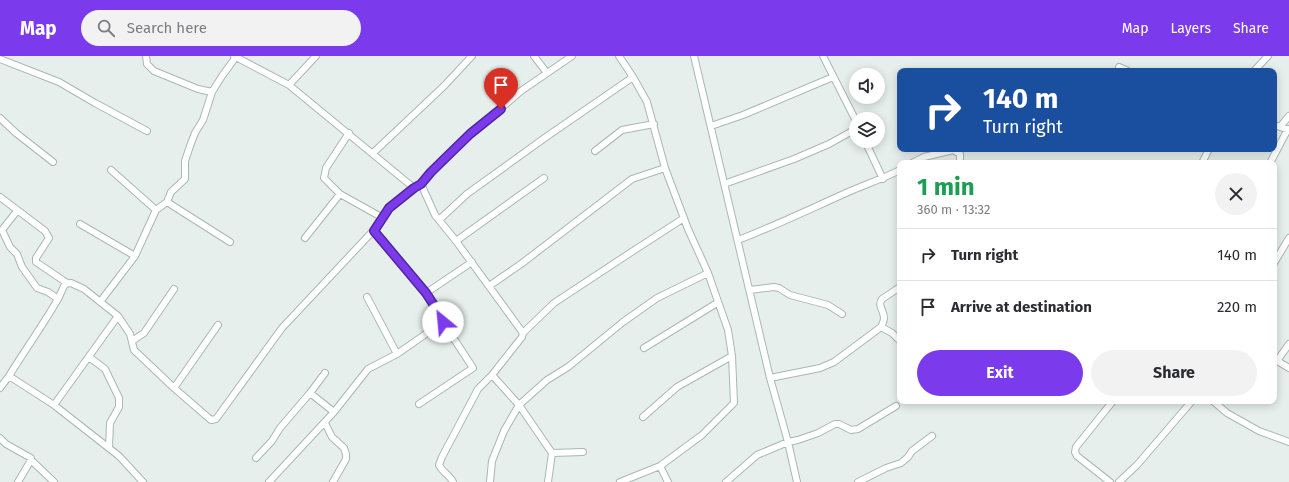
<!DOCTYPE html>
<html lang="en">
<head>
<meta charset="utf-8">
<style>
	:root { --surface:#fff; --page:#f2f2f3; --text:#2b2b33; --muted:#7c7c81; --line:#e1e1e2; --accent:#7c3aed }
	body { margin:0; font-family:"Fira Sans",sans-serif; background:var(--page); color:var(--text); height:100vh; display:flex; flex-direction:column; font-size:15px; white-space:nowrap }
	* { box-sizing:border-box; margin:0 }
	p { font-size:13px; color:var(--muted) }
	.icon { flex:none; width:22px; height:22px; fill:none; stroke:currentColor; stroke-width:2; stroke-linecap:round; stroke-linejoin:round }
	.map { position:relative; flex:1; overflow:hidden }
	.drawer { position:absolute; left:897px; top:104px; width:380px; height:244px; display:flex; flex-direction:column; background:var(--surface); border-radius:8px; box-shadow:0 2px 10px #0003 }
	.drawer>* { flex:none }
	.top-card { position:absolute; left:897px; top:12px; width:380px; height:84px; border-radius:8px; box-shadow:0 2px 10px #0003; background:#1a4fa0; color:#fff; overflow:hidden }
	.buttons { position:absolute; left:849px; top:12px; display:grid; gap:8px }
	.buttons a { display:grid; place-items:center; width:36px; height:36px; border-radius:50%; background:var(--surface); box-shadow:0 2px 10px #0003; font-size:20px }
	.pin { position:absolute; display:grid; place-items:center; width:34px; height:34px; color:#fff; margin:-41px -17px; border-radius:50% 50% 50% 0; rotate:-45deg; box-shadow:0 0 4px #0007 }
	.pin .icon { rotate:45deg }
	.me { position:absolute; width:44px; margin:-22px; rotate:332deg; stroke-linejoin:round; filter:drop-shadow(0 0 3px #0008) }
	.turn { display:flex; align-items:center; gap:14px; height:84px; padding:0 20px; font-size:18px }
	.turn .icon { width:52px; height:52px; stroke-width:2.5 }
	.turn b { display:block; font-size:28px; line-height:34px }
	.round { display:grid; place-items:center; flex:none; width:42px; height:42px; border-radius:21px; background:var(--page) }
	.overview { display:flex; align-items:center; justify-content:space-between; height:68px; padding:0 20px }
	h1 { font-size:24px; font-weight:700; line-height:30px; color:#1e9e55 }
	.primary-button { display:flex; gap:8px; margin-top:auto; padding:8px 20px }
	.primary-button a { flex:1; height:46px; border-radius:24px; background:var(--accent); color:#fff; font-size:16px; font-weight:700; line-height:46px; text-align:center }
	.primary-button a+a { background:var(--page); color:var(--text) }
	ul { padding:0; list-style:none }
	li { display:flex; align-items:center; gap:12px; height:52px; padding:0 20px; border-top:1px solid var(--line) }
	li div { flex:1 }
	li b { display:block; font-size:15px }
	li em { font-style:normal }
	header { display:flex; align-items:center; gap:24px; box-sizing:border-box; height:56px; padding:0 20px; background:var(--accent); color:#fff }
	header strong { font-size:19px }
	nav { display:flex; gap:22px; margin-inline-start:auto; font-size:14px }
	.search { width:280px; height:36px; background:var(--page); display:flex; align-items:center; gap:10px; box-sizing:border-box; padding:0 14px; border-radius:22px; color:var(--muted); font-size:15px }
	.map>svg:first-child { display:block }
</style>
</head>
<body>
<header>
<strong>Map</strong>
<div class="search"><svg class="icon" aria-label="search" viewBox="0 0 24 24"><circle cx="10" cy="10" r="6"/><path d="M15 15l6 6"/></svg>Search here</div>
<nav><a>Map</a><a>Layers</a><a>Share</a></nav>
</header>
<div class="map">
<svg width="1289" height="426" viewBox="0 0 1289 426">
	<rect width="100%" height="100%" fill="#e6efeb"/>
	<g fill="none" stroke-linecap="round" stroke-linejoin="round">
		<defs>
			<path id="minor" d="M 146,0 L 147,8 L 154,15 L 198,33 L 212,36
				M 234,0 L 289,29 L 414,132
				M 534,0 L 547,17
				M 619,0 L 633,21 L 647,46 L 665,112 L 688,173 L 708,217 L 728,274 L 732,300 L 734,347 L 702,379 L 660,410 L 620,426
				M 694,0 L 770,322 L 788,386 L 797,426
				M 823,0 L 856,65
				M 0,3 L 59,26 L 95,47 L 147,75
				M 1119,11 L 1128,15
				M 1254,15 L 1268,0
				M 289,29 L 316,0
				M 0,62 L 16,77 L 53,106
				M 1274,69 L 1289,74
				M 711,70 L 743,59 L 833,21
				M 1280,71 L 1289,60
				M 349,77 L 326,112 L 324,122 L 340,138 L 383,162
				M 865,85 L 883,123
				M 595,95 L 622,74 L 654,68
				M 373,97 L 444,30 L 472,0
				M 912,107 L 924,101 L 953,94 L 960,98 L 960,107
				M 1202,107 L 1209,93
				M 1270,107 L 1288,73
				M 111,114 L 156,154
				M 421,128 L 435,159 L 456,185 L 523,277
				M 724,128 L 794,103 L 829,88 L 856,73
				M 0,141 L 45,175 L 49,182 L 36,202 L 36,206 L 67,227
				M 167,146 L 230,186
				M 17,155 L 2,174 L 10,191 L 17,198 L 22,211 L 37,232 L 48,236 L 58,243 L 65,228 L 71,227 L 84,233 L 118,260 L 130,278 L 134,294 L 174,332 L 211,364 L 216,363 L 282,272 L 373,175 L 389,152 L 414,132 L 421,128 L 431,116 L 470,79 L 521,35 L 572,0
				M 439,164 L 467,138 L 546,81 L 633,21
				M 80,168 L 135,200
				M 305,182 L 340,138
				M 738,184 C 775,170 810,153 846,137 C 864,129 882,123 900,114
				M 456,185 L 544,122
				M 1274,207 L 1289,182
				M 489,230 L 521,208 L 632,123 L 665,112
				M 750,234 L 774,231 L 779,232 L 790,239 L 828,249 L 842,258
				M 426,237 L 472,206
				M 367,241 L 397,298
				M 100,246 L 135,200 L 156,154 L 167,146 L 171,136 L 185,123 L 185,105 L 190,90 L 195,77 L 203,64 L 212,36 L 222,20 L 236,1
				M 118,260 L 54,349 L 119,400 L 143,426
				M 881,271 C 882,269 884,265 884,262 C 884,254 877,250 882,243 L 900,231
				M 132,285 L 144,277 L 174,233
				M 644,292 L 717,247
				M 89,301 L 105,313 L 119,342 L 119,351 L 110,367 L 109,392
				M 1274,303 L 1289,312
				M 1277,305 L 1289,288
				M 492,319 L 519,349 L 552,397 L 548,426
				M 9,320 C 25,294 43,269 58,243
				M 770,322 L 820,312 L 834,306 L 881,271 L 892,277 L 900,285
				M 0,332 L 9,320 L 54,349
				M 174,332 L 218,269
				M 310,337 L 325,317
				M 1213,345 L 1227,357 L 1259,375 L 1289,386
				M 419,348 L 473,312 L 443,266
				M 643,361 L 677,331 L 732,300
				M 325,367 L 332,381 L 344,392 L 346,398 L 346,403 L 333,426
				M 0,382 L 6,388 L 31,402 L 31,404 L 18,426
				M 552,397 L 583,396
				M 256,402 L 272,385 L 280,372 L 310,337 L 334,356
				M 31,404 L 54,426
				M 660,410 L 668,426
				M 269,426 L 334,356 L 368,313 L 397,298 L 443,266 L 443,263 L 426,237 L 373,175
				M 453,426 C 450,419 442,416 439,409 L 442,401 L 478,333 L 492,319 L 522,281 L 523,277 L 554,247 L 633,195 L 684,162
				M 490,426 L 492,405 L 504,375 L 519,349 L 547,324 L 568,311 L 623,266 L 657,242 L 708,217
				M 726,426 L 757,399 L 788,386 L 798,384 L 818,377 L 835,368 L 839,368 L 851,374 L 858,373 L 896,350
				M 858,426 L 886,412 L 901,407 L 908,401 L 912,395 L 932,380
				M 1110,426 L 1077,400 L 1075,396 L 1076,391 L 1113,345
				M 1119,426 L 1137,409 L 1192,345"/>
		</defs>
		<use href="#minor" stroke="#a8b8b2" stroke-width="8"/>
		<use href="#minor" stroke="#fff" stroke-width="6"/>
	</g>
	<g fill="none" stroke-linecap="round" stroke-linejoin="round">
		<defs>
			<path id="route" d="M 443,266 L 443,263 L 426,237 L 374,175 L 389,152 L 414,132 L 421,128 L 431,116 L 470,78 L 501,53"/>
		</defs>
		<use href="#route" stroke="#51269a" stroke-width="10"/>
		<use href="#route" stroke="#7c3aed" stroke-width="7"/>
	</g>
</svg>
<div class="buttons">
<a><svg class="icon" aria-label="sound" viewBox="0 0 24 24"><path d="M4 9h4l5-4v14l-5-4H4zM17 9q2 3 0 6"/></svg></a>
<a><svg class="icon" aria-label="layers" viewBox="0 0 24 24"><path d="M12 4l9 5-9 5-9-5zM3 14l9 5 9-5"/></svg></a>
</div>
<div class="pin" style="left:501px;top:53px;background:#d93025"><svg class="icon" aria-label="arrive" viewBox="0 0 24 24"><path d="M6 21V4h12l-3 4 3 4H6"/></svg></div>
<svg class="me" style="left:443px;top:266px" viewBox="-20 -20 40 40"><circle r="19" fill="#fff"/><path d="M0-13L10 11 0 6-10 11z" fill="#7c3aed"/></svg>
<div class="top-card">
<div class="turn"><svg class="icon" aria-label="right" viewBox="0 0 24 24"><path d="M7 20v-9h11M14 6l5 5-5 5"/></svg><div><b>140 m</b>Turn right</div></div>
</div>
<section class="drawer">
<div class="overview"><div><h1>1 min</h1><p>360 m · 13:32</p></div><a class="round"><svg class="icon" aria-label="close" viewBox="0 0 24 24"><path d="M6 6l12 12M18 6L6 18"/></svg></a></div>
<ul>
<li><svg class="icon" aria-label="right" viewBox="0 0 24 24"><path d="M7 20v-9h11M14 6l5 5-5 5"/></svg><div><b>Turn right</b></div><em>140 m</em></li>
<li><svg class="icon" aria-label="arrive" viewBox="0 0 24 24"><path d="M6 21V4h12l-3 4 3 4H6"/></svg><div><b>Arrive at destination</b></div><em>220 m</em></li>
</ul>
<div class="primary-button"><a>Exit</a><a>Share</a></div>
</section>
</div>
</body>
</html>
